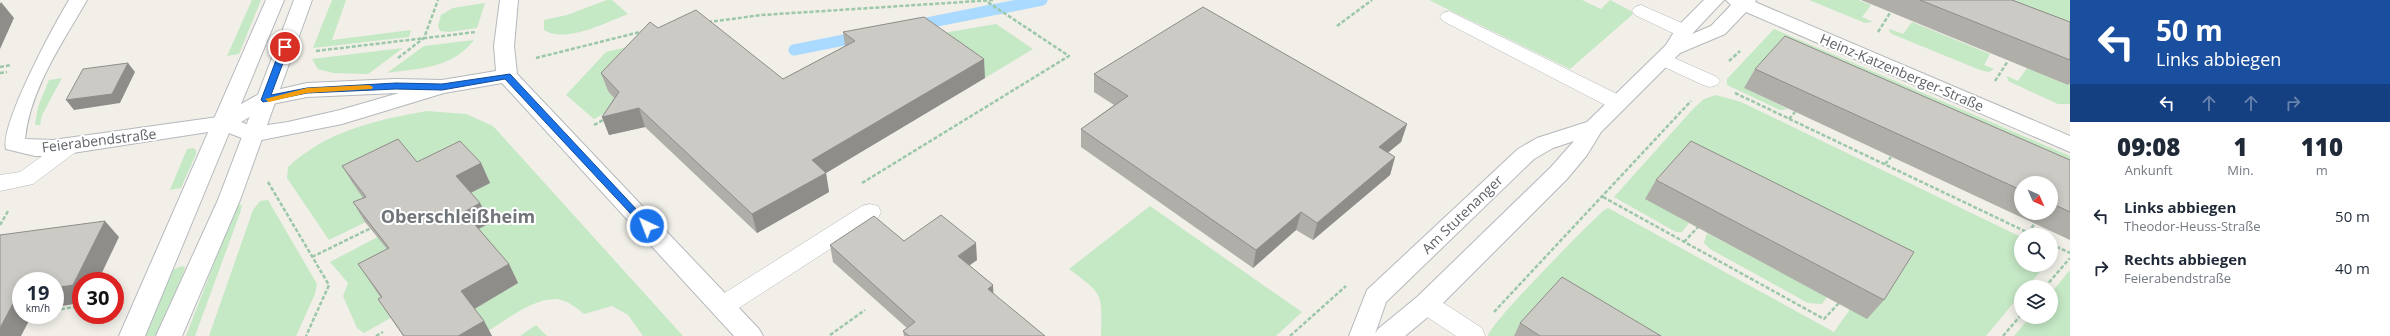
<!DOCTYPE html>
<html lang="de">
<head>
<meta charset="utf-8">
<style>
	:root { --surface:#fff; --page:#f2f2f3; --text:#1f2937; --muted:#747a83 }
	body { margin:0; font-family:"Open Sans",sans-serif; background:var(--page); color:var(--text); height:100vh; display:flex; flex-direction:column; font-size:15px; white-space:nowrap }
	* { box-sizing:border-box; margin:0 }
	p { font-size:13px; color:var(--muted) }
	.icon { flex:none; width:22px; height:22px; fill:none; stroke:currentColor; stroke-width:2; stroke-linecap:round; stroke-linejoin:round }
	.map { position:relative; flex:1; overflow:hidden }
	.drawer { display:flex; flex-direction:column; background:var(--surface); width:320px }
	.drawer>* { flex:none }
	.hud { background:#1a4fa0; color:#fff; overflow:hidden }
	.needle { width:26px; rotate:135deg }
	.fabs { position:absolute; left:2014px; top:176px; display:grid; gap:8px }
	.fabs a { display:grid; place-items:center; width:44px; height:44px; border-radius:50%; background:var(--surface); box-shadow:0 2px 10px #0003; font-size:20px }
	.speed { position:absolute; left:12px; top:272px; display:flex; gap:8px; font-size:20px; font-weight:700; text-align:center }
	.speed>* { display:grid; place-content:center; width:52px; height:52px; border-radius:50%; background:var(--surface); box-shadow:0 2px 10px #0003; line-height:1 }
	.speed small { font-size:10px; font-weight:400 }
	.speed .limit { border:6px solid #d22; background:#fff; color:#111 }
	.pin { position:absolute; display:grid; place-items:center; width:34px; height:34px; color:#fff; margin:-17px; border:2px solid #fff; border-radius:50%; box-shadow:0 1px 4px #0007 }
	.me { position:absolute; width:44px; margin:-22px; rotate:317deg; stroke-linejoin:round; filter:drop-shadow(0 0 3px #0008) }
	.turn { display:flex; align-items:center; gap:14px; height:84px; padding:0 20px; font-size:18px }
	.turn .icon { width:52px; height:52px; stroke-width:2.5 }
	.turn b { display:block; font-size:28px; line-height:34px }
	.lanes { display:flex; align-items:center; height:38px; padding:0 20px; background:#0003; justify-content:center; gap:20px; direction:ltr }
	.lanes .off { opacity:.35 }
	.eta { display:flex; justify-content:space-evenly; align-items:center; height:68px; text-align:center }
	.eta b { font-size:24px; font-weight:800; line-height:28px }
	ul { padding:0; list-style:none }
	li { display:flex; align-items:center; gap:12px; height:52px; padding:0 20px }
	li div { flex:1 }
	li b { display:block; font-size:15px }
	li em { font-style:normal }
	main { display:flex; flex:1; min-height:0 }
	.map>svg:first-child { display:block }
</style>
</head>
<body>
<main>
<div class="map">
<svg width="2070" height="336" viewBox="0 0 2070 336">
	<rect width="100%" height="100%" fill="#f1efe8"/>
	<path fill="#c5e8c5" d="M 252,0 L 261,0 L 239,54 L 227,56 Z
		M 332,0 L 346,0 L 332,40 L 411,30 L 409,37 L 313,48 Z
		M 607,0 L 612,0 L 628,14 C 607,22 565,44 544,30 L 544,20 L 567,15 Z
		M 1429,0 L 1582,0 L 1601,9 L 1610,0 L 1633,12 L 1632,15 L 1570,69 Z
		M 1809,0 L 1858,0 L 1871,5 L 1862,17 L 1873,22 L 1865,23 Z
		M 1949,0 L 2070,0 L 2070,47 Z
		M 485,3 L 477,28 L 449,32 L 440,31 L 438,26 L 441,15 L 453,8 Z
		M 1912,22 L 1990,54 L 1984,65 L 1994,69 L 1989,72 L 1980,70 L 1892,34 L 1889,31 L 1890,29 L 1903,34 Z
		M 996,24 L 1033,49 L 985,78 L 926,36 Z
		M 1774,29 L 2070,156 L 2070,187 L 1744,88 L 1788,109 L 1780,110 L 1727,85 L 1727,79 Z
		M 474,40 C 451,69 421,68 387,73 L 424,46 Z
		M 656,40 L 608,91 L 620,105 L 594,119 L 566,95 L 606,52 Z
		M 403,48 L 368,74 L 333,73 L 318,69 L 312,59 Z
		M 2027,68 L 2068,85 L 2070,82 L 2070,104 L 2058,104 L 2008,81 L 2007,76 L 2018,81 Z
		M 62,78 L 42,115 L 40,125 L 35,125 L 38,107 L 49,80 Z
		M 1716,95 L 1741,102 L 2021,237 L 2021,265 L 2046,265 L 2027,287 L 2021,287 L 2021,294 L 1986,336 L 1488,336 C 1491,322 1585,228 1603,211 L 1608,208 L 1834,332 L 1850,309 L 1689,223 L 1682,232 L 1676,232 L 1614,197 L 1693,109 L 1704,99 Z
		M 427,111 L 466,114 L 493,126 L 683,336 L 643,336 L 628,315 L 612,306 L 584,314 C 577,308 567,300 557,299 C 533,298 508,319 488,331 L 354,185 L 378,216 L 329,240 L 287,178 L 288,167 C 327,131 375,120 427,111 Z
		M 193,148 L 196,150 L 196,154 L 181,188 L 170,190 L 187,149 Z
		M 268,200 L 317,284 L 315,294 L 296,336 L 209,336 L 253,210 L 260,201 Z
		M 237,204 L 242,205 L 240,213 L 195,336 L 186,336 Z
		M 1150,206 L 1289,303 L 1302,312 L 1276,336 L 1101,336 C 1102,293 1104,295 1069,269 Z
		M 391,230 L 394,316 L 364,333 L 357,328 L 343,296 L 348,283 L 330,262 Z
		M 1707,233 L 1827,297 L 1822,304 L 1808,303 L 1710,249 L 1704,243 Z
		M 182,266 L 185,267 L 184,271 L 160,332 L 157,336 L 143,336 L 172,270 Z
		M 2070,270 L 2070,336 L 2014,336 L 2030,317 L 2051,317 L 2051,293 Z
		M 536,325 L 547,336 L 520,336 Z"/>
	<g fill="none" stroke-linecap="round" stroke-linejoin="round">
		<path stroke="#aadaff" stroke-width="11" d="M 998,9 L 1042,0
			M 917,25 L 997,9
			M 794,50 L 859,37"/>
		<defs>
			<path id="service" d="M 1641,5 L 1691,27 L 1693,31 L 1691,35 L 1684,37 L 1677,35 L 1635,15 L 1632,11 L 1635,7 Z
				M 1449,11 L 1625,98 L 1628,103 L 1625,108 L 1618,110 L 1611,108 L 1443,21 L 1440,17 L 1443,13 Z
				M 1663,53 L 1717,77 L 1720,81 L 1717,85 L 1710,87 L 1703,85 L 1656,63 L 1654,59 L 1656,55 Z
				M 70,139 L 77,141 L 80,146 L 77,151 L 33,184 L 0,191 L 0,175 L 20,172 L 63,141 Z
				M 870,204 L 878,206 L 881,212 L 878,218 L 731,313 L 723,315 L 715,313 L 711,306 L 715,299 L 862,206 Z
				M 1426,295 L 1434,297 L 1482,328 L 1485,336 L 1456,336 L 1418,311 L 1414,304 L 1418,297 Z"/>
			<path id="minor" d="M 69,0 L 87,0 C 63,42 30,89 25,139 L 53,140 L 218,117 L 259,94 L 307,83 L 396,79 L 442,80 L 496,71 L 494,46 L 500,0 L 518,0 L 514,46 L 517,74 L 759,329 L 763,336 L 734,336 L 502,83 L 444,93 L 342,124 L 252,142 L 221,130 L 53,156 L 35,156 L 6,149 C 0,124 54,25 69,0 ZM 396,93 L 399,93 L 340,110 L 288,122 L 254,127 L 241,122 L 272,104 L 307,97 Z
				M 1704,0 L 1724,0 L 1692,34 L 1711,26 L 1731,5 L 1726,0 L 1756,0 L 1755,2 L 2070,136 L 2070,152 L 1746,12 L 1725,34 L 1680,53 L 1601,132 L 1587,155 L 1567,179 L 1435,311 L 1405,336 L 1349,336 L 1367,290 L 1518,149 L 1537,138 L 1587,122 L 1666,45 L 1677,27 ZM 1574,141 L 1551,167 L 1417,297 L 1378,329 L 1375,334 L 1386,302 L 1534,159 L 1553,148 Z"/>
			<path id="secondary" d="M 266,0 L 284,0 L 145,336 L 119,336 Z
				M 294,0 L 312,0 L 240,200 L 182,336 L 156,336 L 218,200 Z"/>
		</defs>
		<use href="#service" stroke="#b5b8bc" stroke-width="1"/>
		<use href="#minor" stroke="#b5b8bc" stroke-width="2"/>
		<use href="#secondary" stroke="#b6babf" stroke-width="2"/>
		<path stroke="#9cc7a9" stroke-width="2.5" stroke-dasharray="4 2" stroke-linecap="butt" d="M 708,22 L 762,15 L 994,0
			M 1337,26 L 1372,0
			M 1878,32 L 1890,13
			M 316,51 L 476,32
			M 398,58 L 424,38 L 438,0
			M 536,58 L 644,31
			M 1729,61 L 1740,51
			M 0,67 L 11,65
			M 0,73 L 7,72
			M 1995,81 L 2008,61
			M 1735,93 L 2033,235
			M 1789,119 L 1795,112
			M 594,125 L 605,119
			M 1885,164 L 1891,157
			M 268,182 L 329,285 L 306,336
			M 862,183 L 1069,56 L 986,1
			M 1603,197 L 1824,319 L 1839,303
			M 0,225 L 8,211
			M 2028,233 L 2035,223
			M 1684,242 L 1698,227
			M 2051,244 L 2070,253
			M 312,257 L 371,228
			M 2045,287 L 2070,258
			M 55,310 L 81,306
			M 1494,312 L 1691,101
			M 830,335 L 865,310
			M 376,336 L 383,332
			M 1290,336 L 1346,286
			M 2003,336 L 2021,315"/>
		<use href="#service" fill="#fff" fill-rule="evenodd"/>
		<use href="#minor" fill="#fff" fill-rule="evenodd"/>
		<use href="#secondary" fill="#fff" fill-rule="evenodd"/>
	</g>
	<path fill="#afaea9" fill-rule="evenodd" d="M 1861,0 L 2012,0 L 2070,22 L 2070,83 L 2068,85 Z
		M 658,28 L 783,79 L 845,46 L 843,32 L 985,78 L 826,173 L 829,192 L 757,233 L 645,127 L 609,135 L 602,117 L 614,98 L 608,91 L 601,73 Z
		M 1755,69 L 2070,160 L 2070,240 L 1744,88 ZM 2021,183 L 2051,183 L 2051,213 L 2021,213 Z
		M 1094,74 L 1407,124 L 1401,142 L 1388,152 L 1395,157 L 1390,175 L 1313,240 L 1296,230 L 1253,268 L 1081,147 L 1081,129 L 1114,105 L 1094,92 Z
		M 417,162 L 481,163 L 490,183 L 471,193 L 480,203 L 490,223 L 479,229 L 509,264 L 518,283 L 475,309 L 484,321 L 492,336 L 403,336 L 378,299 L 381,298 L 358,264 L 387,249 L 365,222 L 353,202 L 363,198 L 354,185 L 342,166 Z
		M 1656,180 L 1884,300 L 1867,319 L 1645,199 Z
		M 830,245 L 977,260 L 969,265 L 993,285 L 993,294 L 1045,336 L 904,336 L 903,331 L 907,328 L 833,262 Z
		M 1520,323 L 1661,336 L 1514,336 Z"/>
	<path fill="#8f8d8a" d="M 1,2 L 14,18 L 0,49 L 0,4 Z
		M 984,59 L 985,78 L 826,173 L 829,192 L 757,233 L 752,214 L 812,160 Z
		M 128,63 L 135,72 L 120,103 L 74,110 L 66,100 Z
		M 639,108 L 645,127 L 609,135 L 602,117 Z
		M 1407,124 L 1401,142 L 1373,165 L 1379,147 Z
		M 1395,157 L 1390,175 L 1313,240 L 1317,223 Z
		M 481,163 L 490,183 L 466,195 L 456,176 Z
		M 480,203 L 490,223 L 474,231 L 464,212 Z
		M 1301,212 L 1296,230 L 1253,268 L 1256,250 Z
		M 105,221 L 119,237 L 98,281 L 81,281 L 81,303 L 55,307 L 55,288 Z
		M 976,243 L 977,260 L 959,273 L 958,256 Z
		M 509,264 L 518,283 L 472,310 L 461,291 Z
		M 993,285 L 994,302 L 988,289 Z
		M 18,294 L 21,294 L 21,315 L 32,315 L 21,336 L 0,336 L 0,328 Z
		M 484,321 L 492,336 L 458,336 Z"/>
	<path fill="#cccac5" stroke="#8f8d8a" d="M 1920,0 L 2012,0 L 2070,22 L 2070,60 Z
		M 1203,7 L 1407,124 L 1379,147 L 1395,157 L 1317,223 L 1301,212 L 1256,250 L 1081,129 L 1128,96 L 1094,74 Z
		M 696,10 L 783,79 L 855,41 L 843,32 L 924,17 L 984,59 L 812,160 L 826,173 L 752,214 L 639,108 L 602,117 L 619,92 L 601,73 L 650,22 L 658,28 Z
		M 1785,36 L 2070,160 L 2070,212 L 2051,203 L 2051,183 L 2021,183 L 2021,190 L 1755,69 Z
		M 128,63 L 112,94 L 66,100 L 83,69 Z
		M 398,139 L 417,162 L 460,141 L 481,163 L 456,176 L 480,203 L 464,212 L 509,264 L 461,291 L 484,321 L 458,336 L 404,336 L 378,299 L 382,297 L 358,264 L 389,248 L 353,202 L 366,197 L 342,166 Z
		M 1691,141 L 1914,252 L 1884,300 L 1656,180 Z
		M 941,215 L 976,243 L 958,256 L 993,285 L 988,289 L 1045,336 L 909,336 L 903,331 L 915,322 L 830,245 L 874,216 L 904,241 Z
		M 105,221 L 73,285 L 55,288 L 55,281 L 21,281 L 21,294 L 18,294 L 0,328 L 0,235 Z
		M 1562,277 L 1661,336 L 1540,336 L 1520,323 Z"/>
	<path fill="#1a73e8" stroke="#114b97" d="M 285,44 L 289,47 L 271,95 L 307,88 L 396,83 L 442,84 L 510,74 L 652,226 L 651,228 L 644,228 L 505,79 L 442,90 L 396,89 L 307,93 L 263,102 L 261,100 L 281,47 Z"/>
	<path fill="#f59e0b" d="M 369,85 L 373,87 L 372,89 L 307,93 L 269,102 L 265,99 L 307,88 Z"/>
	<g text-anchor="middle" dominant-baseline="central" stroke-width="4" stroke-linejoin="round" paint-order="stroke">
		<g font-size="14" fill="#5f6368" stroke="#fff">
			<text transform="translate(1902 72) rotate(23)">Heinz-Katzenberger-Straße</text>
			<text transform="translate(99 140) rotate(-7)">Feierabendstraße</text>
			<text transform="translate(1462 214) rotate(-44)">Am Stutenanger</text>
		</g>
		<g font-size="18" font-weight="bold" fill="#70757a" stroke="#fff">
			<text x="458" y="216">Oberschleißheim</text>
		</g>
	</g>
</svg>
<div class="fabs">
<a><svg class="needle" viewBox="-14 -14 28 28"><path d="M0-13l5 13h-10z" fill="#e53935"/><path d="M0 13l5-13h-10z" fill="#747a83"/></svg></a>
<a><svg class="icon" aria-label="search" viewBox="0 0 24 24"><circle cx="10" cy="10" r="6"/><path d="M15 15l6 6"/></svg></a>
<a><svg class="icon" aria-label="layers" viewBox="0 0 24 24"><path d="M12 4l9 5-9 5-9-5zM3 14l9 5 9-5"/></svg></a>
</div>
<div class="speed"><div>19<small>km/h</small></div><div class="limit">30</div></div>
<div class="pin" style="left:285px;top:47px;background:#d93025"><svg class="icon" aria-label="arrive" viewBox="0 0 24 24"><path d="M6 21V4h12l-3 4 3 4H6"/></svg></div>
<svg class="me" style="left:647px;top:226px" viewBox="-20 -20 40 40"><circle r="17" fill="#1a73e8" stroke="#fff" stroke-width="3"/><path d="M0-11L8 9 0 5-8 9z" fill="#fff"/></svg>
</div>
<section class="drawer">
<div class="hud">
<div class="turn"><svg class="icon" aria-label="left" viewBox="0 0 24 24"><path d="M17 20v-9H6M10 6l-5 5 5 5"/></svg><div><b>50 m</b>Links abbiegen</div></div>
<div class="lanes"><svg class="icon" aria-label="left" viewBox="0 0 24 24"><path d="M17 20v-9H6M10 6l-5 5 5 5"/></svg><svg class="icon off" aria-label="ahead" viewBox="0 0 24 24"><path d="M12 20V5M6 11l6-6 6 6"/></svg><svg class="icon off" aria-label="ahead" viewBox="0 0 24 24"><path d="M12 20V5M6 11l6-6 6 6"/></svg><svg class="icon off" aria-label="right" viewBox="0 0 24 24"><path d="M7 20v-9h11M14 6l5 5-5 5"/></svg></div>
</div>
<div class="eta">
<div><b>09:08</b><p>Ankunft</p></div>
<div><b>1</b><p>Min.</p></div>
<div><b>110</b><p>m</p></div>
</div>
<ul>
<li><svg class="icon" aria-label="left" viewBox="0 0 24 24"><path d="M17 20v-9H6M10 6l-5 5 5 5"/></svg><div><b>Links abbiegen</b><p>Theodor-Heuss-Straße</p></div><em>50 m</em></li>
<li><svg class="icon" aria-label="right" viewBox="0 0 24 24"><path d="M7 20v-9h11M14 6l5 5-5 5"/></svg><div><b>Rechts abbiegen</b><p>Feierabendstraße</p></div><em>40 m</em></li>
</ul>
</section>
</main>
</body>
</html>
